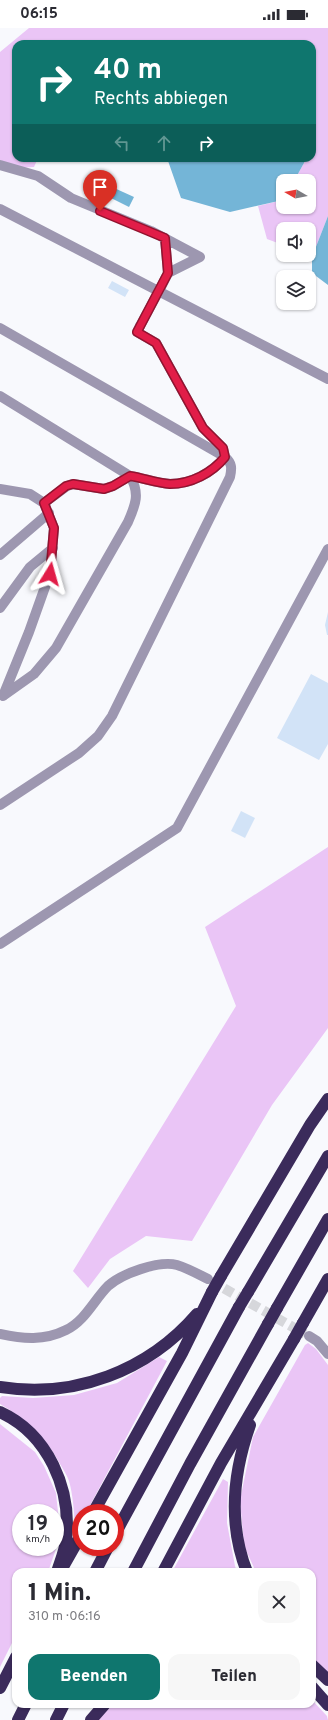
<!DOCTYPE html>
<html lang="de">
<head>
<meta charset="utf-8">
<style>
	:root { --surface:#fff; --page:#f7f7f7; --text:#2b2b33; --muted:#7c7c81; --accent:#0f766e }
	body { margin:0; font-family:Overpass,sans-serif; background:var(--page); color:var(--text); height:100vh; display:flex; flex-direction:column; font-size:15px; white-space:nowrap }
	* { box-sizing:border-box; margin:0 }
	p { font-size:13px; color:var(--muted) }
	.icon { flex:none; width:22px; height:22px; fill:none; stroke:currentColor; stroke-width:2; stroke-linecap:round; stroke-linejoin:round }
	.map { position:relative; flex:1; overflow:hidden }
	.sheet { position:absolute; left:12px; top:1540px; width:304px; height:140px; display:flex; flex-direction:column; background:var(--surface); border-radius:12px; box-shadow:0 1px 3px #0004 }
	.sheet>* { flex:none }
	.top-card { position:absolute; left:12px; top:12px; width:304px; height:122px; border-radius:12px; box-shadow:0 1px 3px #0004; background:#0f766e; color:#fff; overflow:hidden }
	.needle { width:26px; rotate:279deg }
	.buttons { position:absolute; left:276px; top:146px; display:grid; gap:8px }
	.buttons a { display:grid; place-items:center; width:40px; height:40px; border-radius:8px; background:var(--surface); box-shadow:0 1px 3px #0004; font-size:20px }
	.speed { position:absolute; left:12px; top:1476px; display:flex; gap:8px; font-size:20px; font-weight:700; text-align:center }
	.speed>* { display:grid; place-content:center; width:52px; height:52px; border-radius:50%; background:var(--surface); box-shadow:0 1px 3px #0004; line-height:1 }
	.speed small { font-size:10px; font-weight:400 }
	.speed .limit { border:6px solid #d22; background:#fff; color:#111 }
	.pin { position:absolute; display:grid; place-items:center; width:34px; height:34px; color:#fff; margin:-41px -17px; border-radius:50% 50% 50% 0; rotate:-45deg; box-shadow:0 0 4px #0007 }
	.pin .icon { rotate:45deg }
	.me { position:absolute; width:44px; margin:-22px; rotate:8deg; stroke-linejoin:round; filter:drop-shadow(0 0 3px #0008) }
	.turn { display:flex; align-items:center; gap:14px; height:84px; padding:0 16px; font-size:18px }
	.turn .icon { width:52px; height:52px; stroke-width:2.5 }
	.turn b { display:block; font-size:28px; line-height:34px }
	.lanes { display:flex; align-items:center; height:38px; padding:0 16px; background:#0003; justify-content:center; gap:20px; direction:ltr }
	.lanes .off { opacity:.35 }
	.round { display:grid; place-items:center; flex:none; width:42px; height:42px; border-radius:12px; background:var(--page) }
	.summary { display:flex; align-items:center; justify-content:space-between; height:68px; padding:0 16px }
	h1 { font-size:24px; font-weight:800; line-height:30px }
	.button { display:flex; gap:8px; margin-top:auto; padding:8px 16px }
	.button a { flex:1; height:46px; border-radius:12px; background:var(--accent); color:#fff; font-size:16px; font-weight:800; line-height:46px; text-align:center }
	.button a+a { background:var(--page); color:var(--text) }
	.status { display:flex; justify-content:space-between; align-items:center; height:28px; padding:0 20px; background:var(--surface); direction:ltr }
	.status svg { height:11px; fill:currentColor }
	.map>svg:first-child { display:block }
</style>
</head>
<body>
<div class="status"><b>06:15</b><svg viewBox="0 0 49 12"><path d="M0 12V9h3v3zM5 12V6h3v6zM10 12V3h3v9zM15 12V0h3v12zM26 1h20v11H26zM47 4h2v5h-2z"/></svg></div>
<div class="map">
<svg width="328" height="1692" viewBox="0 0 328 1692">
	<rect width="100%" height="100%" fill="#f8f9fd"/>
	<path fill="#eac5f6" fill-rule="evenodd" d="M 29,0 L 328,0 L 328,188 L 312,229 L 306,227 L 309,227 L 309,201 L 283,201 L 283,217 L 267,211 L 258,178 L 283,172 L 283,179 L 309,179 L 309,153 L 294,153 L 304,135 L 305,130 L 312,130 L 312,16 L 16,16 L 16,130 L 38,130 L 34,139 L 18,140 L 0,132 L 0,24 Z
		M 328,819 L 328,1000 L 272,1077 L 192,1213 L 146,1208 L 110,1231 L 88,1260 L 73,1243 L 236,978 L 205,899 Z
		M 308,1315 L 316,1321 L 328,1337 L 328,1645 L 312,1629 L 312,1544 L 256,1544 L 244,1518 L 240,1472 L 253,1409 L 305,1317 Z
		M 159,1329 L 167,1333 L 86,1485 L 81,1485 L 81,1494 L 75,1498 C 74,1483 73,1467 69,1453 C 67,1447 63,1441 60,1436 C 46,1410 26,1391 0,1376 L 0,1370 L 2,1368 L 33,1370 L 74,1367 L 117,1355 Z
		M 0,1396 L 35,1424 L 44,1438 L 56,1465 L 59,1494 L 56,1521 L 48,1544 L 16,1544 L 16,1607 L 0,1639 ZM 21,1485 L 55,1485 L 55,1519 L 21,1519 Z
		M 223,1451 L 228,1454 L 227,1495 L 235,1538 L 237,1544 L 172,1544 Z
		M 312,1672 L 327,1688 L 328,1692 L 99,1692 L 100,1688 L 115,1676 L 312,1676 Z"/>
	<path fill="#74b5d7" d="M 167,130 L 305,130 L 304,135 L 294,153 L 283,153 L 283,172 L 230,184 L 181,170 Z
		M 101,154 L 134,169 L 129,179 L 97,163 Z
		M 328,188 L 328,257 L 312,245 L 312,229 Z"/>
	<path fill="#d2e3f7" d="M 112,253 L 129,262 L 125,269 L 108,260 Z
		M 328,584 L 328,607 L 327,607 L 325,597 Z
		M 311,646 L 328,655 L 328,716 L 319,732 L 277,710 Z
		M 241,783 L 255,790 L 245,810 L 231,803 Z"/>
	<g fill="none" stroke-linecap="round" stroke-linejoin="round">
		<path stroke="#d6d7db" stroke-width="10" stroke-dasharray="10 5" stroke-linecap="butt" d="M 211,1253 L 305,1306"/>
		<path stroke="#9d97b0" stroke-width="10" d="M 0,137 L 38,148 L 71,170 L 151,203 L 200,229 L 168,245 L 161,259
			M 0,181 L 328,351
			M 165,210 L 168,245
			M 0,300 L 225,429 C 232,435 232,440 230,449 L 112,688 L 98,708 L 79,725 L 0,777
			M 0,368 L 130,448 C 140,465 136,476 128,494 L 56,620 L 34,646 L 3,668
			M 0,461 L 30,466 L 44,475 L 54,500 L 50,545 L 29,604 L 3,668
			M 44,475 L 67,458 L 73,456 L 104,461 L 113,458 L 130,448 C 143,450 157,455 170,456 C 191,456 212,445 225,429 L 223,420 L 203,400 L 156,315 L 137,304 L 140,298
			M 0,527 L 49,485
			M 0,580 L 30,539 L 53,520
			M 0,916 L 177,800 L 328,521
			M 0,1306 C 23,1311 44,1313 66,1302 C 85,1293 94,1272 108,1258 C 121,1246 159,1232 177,1237 C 187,1240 198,1246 208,1251
			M 309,1308 L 317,1313 L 328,1326"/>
		<path stroke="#3b2b5b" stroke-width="12" d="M 221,1248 L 310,1097 L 328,1071
			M 248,1264 L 328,1128
			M 277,1280 L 328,1191
			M 303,1295 L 328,1251
			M 0,1359 C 74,1371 148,1343 197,1286
			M 0,1384 C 48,1406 72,1461 66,1512 C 65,1523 60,1534 57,1544
			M 93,1485 L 182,1325 L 212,1264
			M 115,1506 L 239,1279
			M 64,1537 L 81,1507
			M 95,1544 L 108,1519
			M 133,1544 L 190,1436 L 268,1296
			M 163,1544 L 221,1435 L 294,1311
			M 247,1544 C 228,1496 233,1445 250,1397
			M 312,1637 L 328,1652
			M 312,1659 L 328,1677
			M 0,1660 L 16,1629
			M 18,1692 L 26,1676
			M 56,1692 L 64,1676
			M 91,1692 L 105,1676"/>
		<path stroke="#9d97b0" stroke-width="10" d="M 140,298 L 161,259"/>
		<path stroke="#3b2b5b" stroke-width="12" d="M 212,1264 L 221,1248
			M 239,1279 L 248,1264
			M 268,1296 L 277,1280
			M 294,1311 L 303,1295"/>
	</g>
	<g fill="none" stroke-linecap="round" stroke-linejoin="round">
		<defs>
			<path id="route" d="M 50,546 L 54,500 L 44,475 L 66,458 L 73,456 L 104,461 L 113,458 L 130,448 C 143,450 157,455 170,456 C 191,456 212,445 225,429 L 223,420 L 203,400 L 156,315 L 137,304 L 168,245 L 165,210 L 100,183"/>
		</defs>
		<use href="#route" stroke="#92132f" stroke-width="10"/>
		<use href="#route" stroke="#e11d48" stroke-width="7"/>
	</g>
</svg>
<div class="buttons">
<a><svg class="needle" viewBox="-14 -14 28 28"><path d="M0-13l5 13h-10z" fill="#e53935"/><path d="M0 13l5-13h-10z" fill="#7c7c81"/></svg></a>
<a><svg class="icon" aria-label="sound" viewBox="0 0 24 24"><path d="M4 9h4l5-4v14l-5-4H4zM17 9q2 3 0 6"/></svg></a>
<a><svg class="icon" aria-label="layers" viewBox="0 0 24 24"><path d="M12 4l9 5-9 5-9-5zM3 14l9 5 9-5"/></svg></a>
</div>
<div class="speed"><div>19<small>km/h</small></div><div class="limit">20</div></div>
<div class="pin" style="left:100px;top:183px;background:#d93025"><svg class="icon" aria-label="arrive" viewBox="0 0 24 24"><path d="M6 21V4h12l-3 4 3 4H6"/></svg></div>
<svg class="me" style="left:50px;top:546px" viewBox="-20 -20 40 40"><path d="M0-17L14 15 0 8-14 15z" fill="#e11d48" stroke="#fff" stroke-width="4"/></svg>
<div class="top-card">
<div class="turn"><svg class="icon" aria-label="right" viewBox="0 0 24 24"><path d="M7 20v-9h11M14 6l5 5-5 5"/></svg><div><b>40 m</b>Rechts abbiegen</div></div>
<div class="lanes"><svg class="icon off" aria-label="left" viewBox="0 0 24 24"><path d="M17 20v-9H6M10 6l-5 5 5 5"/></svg><svg class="icon off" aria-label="ahead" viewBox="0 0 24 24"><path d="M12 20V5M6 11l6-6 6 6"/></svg><svg class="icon" aria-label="right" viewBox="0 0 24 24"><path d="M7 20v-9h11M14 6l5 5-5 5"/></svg></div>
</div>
<section class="sheet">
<div class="summary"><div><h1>1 Min.</h1><p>310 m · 06:16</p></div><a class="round"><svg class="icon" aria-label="close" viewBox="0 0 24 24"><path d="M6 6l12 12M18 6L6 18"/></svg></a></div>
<div class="button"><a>Beenden</a><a>Teilen</a></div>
</section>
</div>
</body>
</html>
